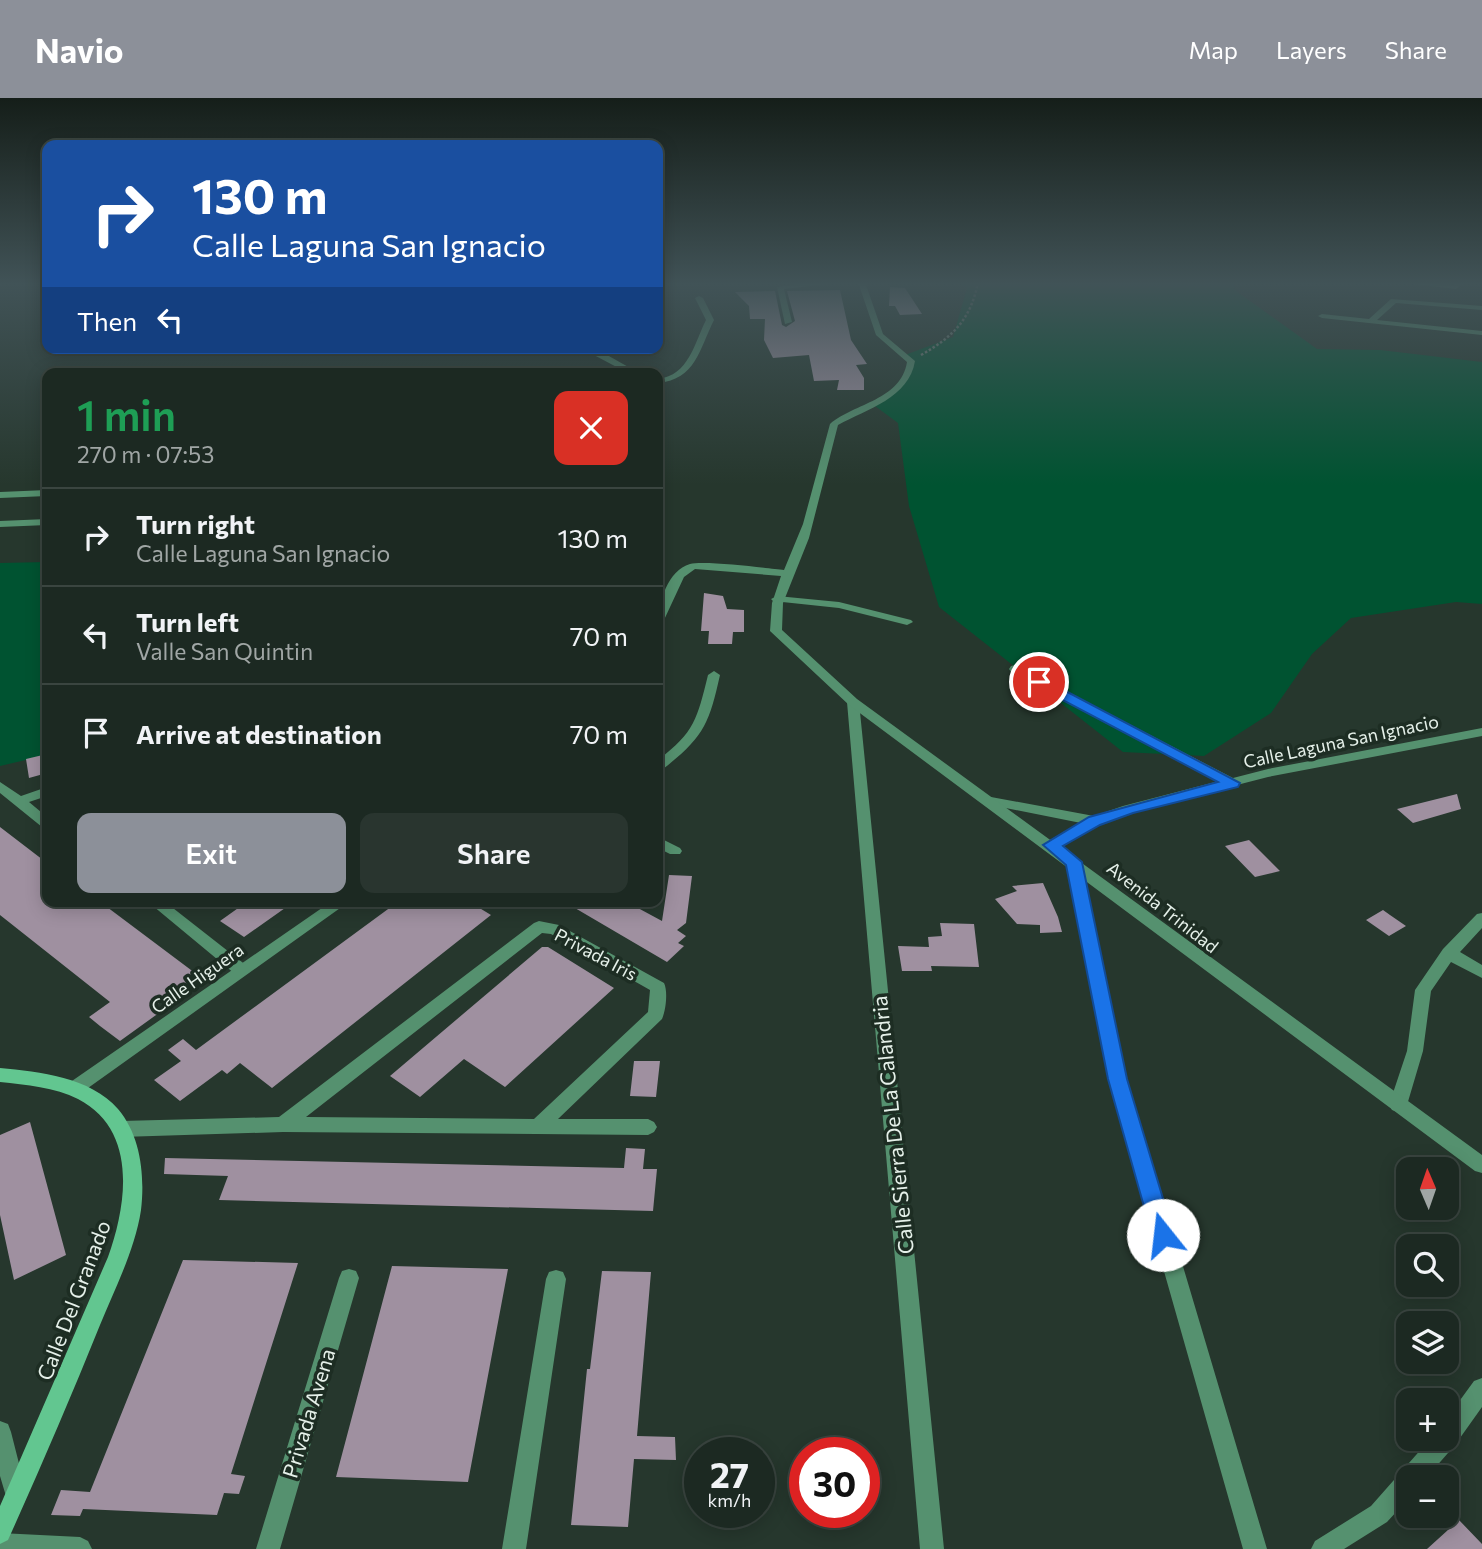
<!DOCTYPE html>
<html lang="en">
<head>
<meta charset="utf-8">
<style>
	:root { --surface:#1c2922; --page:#29352f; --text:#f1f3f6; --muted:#a0a6a5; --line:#3a4540; --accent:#8c9099 }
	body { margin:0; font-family:Commissioner,sans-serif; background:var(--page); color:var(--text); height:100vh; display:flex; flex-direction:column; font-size:26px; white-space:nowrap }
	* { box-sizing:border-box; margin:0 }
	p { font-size:23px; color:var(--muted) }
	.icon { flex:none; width:38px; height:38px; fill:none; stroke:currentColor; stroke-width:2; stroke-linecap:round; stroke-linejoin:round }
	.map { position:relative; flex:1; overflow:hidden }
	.panel { position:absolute; left:42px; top:270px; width:621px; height:539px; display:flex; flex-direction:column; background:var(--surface); border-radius:14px; box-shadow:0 4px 18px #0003,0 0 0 2px var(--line) }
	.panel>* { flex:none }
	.top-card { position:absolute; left:42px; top:42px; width:621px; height:214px; border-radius:14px; box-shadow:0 4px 18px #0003,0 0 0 2px var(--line); background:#1a4fa0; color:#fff; overflow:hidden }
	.needle { width:46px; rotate:358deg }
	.buttons { position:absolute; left:1396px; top:1059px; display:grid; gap:14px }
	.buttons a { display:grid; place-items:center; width:63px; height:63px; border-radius:14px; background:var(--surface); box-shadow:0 4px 18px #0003,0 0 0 2px var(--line); font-size:35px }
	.speed { position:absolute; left:684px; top:1339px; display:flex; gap:14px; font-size:35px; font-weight:700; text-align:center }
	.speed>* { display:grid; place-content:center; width:91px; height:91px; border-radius:50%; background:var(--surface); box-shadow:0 4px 18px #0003,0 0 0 2px var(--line); line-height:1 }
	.speed small { font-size:18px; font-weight:400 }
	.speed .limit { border:10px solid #d22; background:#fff; color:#111 }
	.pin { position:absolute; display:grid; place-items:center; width:60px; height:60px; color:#fff; margin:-30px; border:4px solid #fff; border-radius:50%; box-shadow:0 2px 7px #0007 }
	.me { position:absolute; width:77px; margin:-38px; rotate:344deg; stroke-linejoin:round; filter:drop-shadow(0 0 5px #0008) }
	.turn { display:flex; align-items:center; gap:24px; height:147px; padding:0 35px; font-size:32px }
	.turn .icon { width:91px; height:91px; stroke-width:2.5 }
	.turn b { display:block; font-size:49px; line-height:60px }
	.then { display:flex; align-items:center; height:66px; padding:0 35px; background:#0003; gap:14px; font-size:26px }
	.round { display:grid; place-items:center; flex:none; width:74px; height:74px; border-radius:14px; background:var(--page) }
	.summary { display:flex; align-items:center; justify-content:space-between; height:119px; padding:0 35px }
	h1 { font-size:42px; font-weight:600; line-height:52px; color:#1e9e55 }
	.cta { display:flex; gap:14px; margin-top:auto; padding:14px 35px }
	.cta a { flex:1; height:80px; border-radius:14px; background:var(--accent); color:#fff; font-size:28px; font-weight:600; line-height:80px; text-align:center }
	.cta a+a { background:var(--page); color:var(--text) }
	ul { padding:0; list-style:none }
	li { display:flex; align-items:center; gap:21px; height:98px; padding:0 35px; border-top:2px solid var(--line) }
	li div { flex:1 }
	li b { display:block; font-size:26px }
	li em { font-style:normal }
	header { display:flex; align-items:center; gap:42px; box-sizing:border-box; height:98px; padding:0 35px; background:var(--accent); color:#fff }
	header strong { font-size:33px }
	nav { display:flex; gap:38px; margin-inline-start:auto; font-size:24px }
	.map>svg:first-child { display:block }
</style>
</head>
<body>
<header>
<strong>Navio</strong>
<nav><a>Map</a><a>Layers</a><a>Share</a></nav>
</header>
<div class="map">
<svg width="1482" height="1451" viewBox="0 0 1482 1451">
	<rect width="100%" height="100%" fill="#26372d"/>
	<path fill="#005331" d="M 958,184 L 1232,184 L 1236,193 L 1317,251 L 1380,252 L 1482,264 L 1482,506 L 1456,504 L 1351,520 L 1312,556 L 1271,615 L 1204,658 L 1123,654 L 939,509 L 909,408 L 898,325 L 875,308 L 906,280 L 911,270 L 905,257 L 953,239 L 967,190 Z
		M 47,464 L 47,657 L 0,668 L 0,465 Z"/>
	<path fill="#9f90a0" d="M 890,189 L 905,190 L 922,216 L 900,217 L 895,208 L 889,208 Z
		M 840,192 L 851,242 L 867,266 L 856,267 L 864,280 L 864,292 L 837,292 L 839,282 L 814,283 L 809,257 L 773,260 L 764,242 L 765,221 L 750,221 L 749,208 L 735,194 L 775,193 L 782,227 L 786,229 L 795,223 L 787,193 Z
		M 704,495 L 723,498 L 727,511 L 744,512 L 744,534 L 733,534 L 732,546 L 708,546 L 709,533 L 701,533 Z
		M 47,656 L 47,675 L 29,680 L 26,661 Z
		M 1457,696 L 1461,711 L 1413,725 L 1397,711 Z
		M 0,729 L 47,765 L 47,803 L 99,803 L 199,878 L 156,907 L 163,912 L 120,943 L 100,928 L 89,919 L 110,904 L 0,817 Z
		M 1249,742 L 1280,773 L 1255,779 L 1225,748 Z
		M 669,777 L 692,778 L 686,825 L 677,832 L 686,838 L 678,845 L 684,848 L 667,864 L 563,803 L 625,803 L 662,823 Z
		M 1043,785 L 1058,819 L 1062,834 L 1040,835 L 1040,827 L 1017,826 L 995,801 L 1017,793 L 1012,788 Z
		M 248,803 L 295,803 L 244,839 L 220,823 Z
		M 399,803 L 468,803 L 491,817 L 272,990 L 240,965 L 227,976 L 222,972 L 180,1003 L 154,982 L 181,963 L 168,952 L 183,941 L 196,952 Z
		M 1383,812 L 1390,817 L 1406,828 L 1389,838 L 1366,822 Z
		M 940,825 L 974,826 L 979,869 L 931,868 L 932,873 L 902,873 L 898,848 L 929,849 L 928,839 L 942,838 Z
		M 542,849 L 548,849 L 614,890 L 505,989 L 464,961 L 420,999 L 390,978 Z
		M 634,963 L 660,963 L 656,999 L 630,998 Z
		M 30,1024 L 66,1157 L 14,1182 L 0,1117 L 0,1037 Z
		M 626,1050 L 645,1051 L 643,1071 L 657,1071 L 653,1113 L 219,1102 L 228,1078 L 164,1076 L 165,1060 L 624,1070 Z
		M 183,1162 L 298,1165 L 231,1376 L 245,1378 L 239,1396 L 224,1395 L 217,1417 L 83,1411 L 80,1418 L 51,1417 L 61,1392 L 90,1394 Z
		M 392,1168 L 508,1171 L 468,1384 L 336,1379 Z
		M 602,1173 L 651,1174 L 637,1338 L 675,1339 L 676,1362 L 634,1361 L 628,1429 L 571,1427 L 587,1271 L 590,1271 Z
		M 1459,1422 L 1482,1446 L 1482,1451 L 1427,1451 Z"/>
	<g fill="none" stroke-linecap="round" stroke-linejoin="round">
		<path stroke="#74837a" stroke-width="2.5" stroke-dasharray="2.5 2" stroke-linecap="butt" d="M 921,257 C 953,239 971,221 978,184"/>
		<path fill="#55916f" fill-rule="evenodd" d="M 1396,184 L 1454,187 L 1457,184 L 1464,184 L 1456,191 Z
			M 1391,201 L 1482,208 L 1482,212 L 1396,205 L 1377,222 L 1482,233 L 1482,237 L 1322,220 L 1318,218 L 1322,216 L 1369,221 Z
			M 777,498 L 839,504 L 911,522 L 913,524 L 907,527 L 839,510 L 773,503 L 771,501 Z
			M 714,573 L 720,577 C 709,626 704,639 663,671 L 658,672 L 658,662 C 695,634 697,621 708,577 Z"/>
		<path fill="#55916f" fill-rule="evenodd" d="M 812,184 L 844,184 L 784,191 L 792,224 L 785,226 L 777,189 Z
			M 699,198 L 703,200 L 714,222 C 699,252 696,281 658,285 L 658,281 C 689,277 694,246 706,222 L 695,200 Z
			M 594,250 L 603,250 L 600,253 L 639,275 L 628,275 L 592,256 Z
			M 47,392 L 47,398 L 0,400 L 0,394 Z
			M 47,421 L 47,427 L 0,429 L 0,423 Z
			M 1015,567 L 1233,680 L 1268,671 L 1482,630 L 1482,638 L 1268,679 L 1132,714 L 1100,726 L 1051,752 L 1046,750 L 1044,747 L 1046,744 L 1081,725 L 986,706 L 984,703 L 986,700 L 991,699 L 1094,718 L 1123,708 L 1219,683 L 1011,574 L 1009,571 L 1011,568 Z
			M 853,600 L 859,604 L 944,1451 L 920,1451 L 847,604 Z
			M 0,684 L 21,698 L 47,689 L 47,698 L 29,704 L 47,719 L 47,731 L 42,729 L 0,695 Z
			M 658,739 L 680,750 L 682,753 L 680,756 L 670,756 L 658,750 Z
			M 1074,759 L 1081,764 L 1127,980 L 1267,1451 L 1243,1451 L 1109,980 L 1067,764 Z
			M 147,803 L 164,803 L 247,868 L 249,872 L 247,876 L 235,876 Z
			M 1482,815 L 1482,830 L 1460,854 L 1482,867 L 1482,880 L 1451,864 L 1431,893 L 1423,953 L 1407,1007 L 1404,1012 L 1398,1014 L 1392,1012 L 1389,1007 L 1407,953 L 1415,892 L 1443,851 L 1477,816 Z
			M 539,823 L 559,827 L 664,885 C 668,893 666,912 662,921 L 558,1021 L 648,1021 L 654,1024 L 657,1029 L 654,1034 L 648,1037 L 283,1034 L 121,1039 L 115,1036 L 112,1031 L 115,1026 L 121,1023 L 279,1019 L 534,825 ZM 542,835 L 551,836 L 650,892 L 648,914 L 534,1021 L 306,1019 Z
			M 349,1171 L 356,1173 L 359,1180 L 280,1451 L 256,1451 L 339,1180 L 342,1173 Z
			M 556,1172 L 563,1174 L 566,1181 L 526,1451 L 502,1451 L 546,1181 L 549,1174 Z
			M 1482,1280 L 1482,1309 L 1455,1347 L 1427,1379 L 1409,1379 L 1409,1400 L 1387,1424 L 1344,1451 L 1311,1451 L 1315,1443 L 1371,1408 L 1431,1340 L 1447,1340 L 1447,1320 L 1474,1283 Z
			M 0,1323 L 8,1326 L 11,1334 L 27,1397 L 24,1405 L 16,1408 L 8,1405 L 0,1378 Z
			M 0,1435 L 80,1439 L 88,1443 L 92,1451 L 0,1451 Z"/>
		<path fill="#55916f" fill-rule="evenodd" d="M 858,184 L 865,184 L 883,236 L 915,263 C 909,300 867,311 838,327 L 809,440 L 783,505 L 782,532 L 857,601 L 1482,1057 L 1482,1075 L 1475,1073 L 849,607 L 770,533 L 772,505 L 781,478 L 695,471 L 684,479 L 664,522 L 658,525 C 658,505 668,472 690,466 C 703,462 767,470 784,472 L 803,426 L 830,326 C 855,305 901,302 907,264 L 876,237 Z
			M 332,803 L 350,803 L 81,995 L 75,997 L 69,995 L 66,990 L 69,985 Z"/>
		<path fill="#62c690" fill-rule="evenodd" d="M 0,970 C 40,974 90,979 118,1011 C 141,1038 145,1078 141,1112 C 135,1152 115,1190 100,1227 C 71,1299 40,1371 8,1442 L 0,1446 L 0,1408 L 108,1159 C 127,1106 138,1032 78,1001 C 55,989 26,987 0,984 Z"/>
	</g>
	<linearGradient id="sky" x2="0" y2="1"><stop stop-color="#151e19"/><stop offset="0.48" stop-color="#415357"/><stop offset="1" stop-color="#415357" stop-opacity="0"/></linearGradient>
	<rect width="1482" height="387" fill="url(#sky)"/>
	<path fill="#1a73e8" stroke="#114b97" stroke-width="2" d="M 1039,579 L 1240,685 L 1238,689 L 1133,715 L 1100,727 L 1063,748 L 1082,764 L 1127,981 L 1174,1137 L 1171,1144 L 1163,1147 L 1155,1144 L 1152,1137 L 1108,981 L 1066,767 L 1043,747 L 1089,719 L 1218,684 L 1034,587 L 1034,581 Z"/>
	<g text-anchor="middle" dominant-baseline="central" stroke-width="7" stroke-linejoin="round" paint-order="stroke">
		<g font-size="18" fill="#e5f0e9" stroke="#1d2d23">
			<text transform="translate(1341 643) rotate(-12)">Calle Laguna San Ignacio</text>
			<text transform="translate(1163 809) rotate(38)">Avenida Trinidad</text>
			<text transform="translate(596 856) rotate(28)">Privada Iris</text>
			<text transform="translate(197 880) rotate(-35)">Calle Higuera</text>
		</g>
		<g font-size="21" fill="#e5f0e9" stroke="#1d2d23">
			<text transform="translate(892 1027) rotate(-96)">Calle Sierra De La Calandria</text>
			<text transform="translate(73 1202) rotate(-69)">Calle Del Granado</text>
			<text transform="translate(308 1315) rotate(-73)">Privada Avena</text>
		</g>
	</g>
</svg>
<div class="buttons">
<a><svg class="needle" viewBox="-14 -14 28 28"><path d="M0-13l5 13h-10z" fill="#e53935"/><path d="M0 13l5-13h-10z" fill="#a0a6a5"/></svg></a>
<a><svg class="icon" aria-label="search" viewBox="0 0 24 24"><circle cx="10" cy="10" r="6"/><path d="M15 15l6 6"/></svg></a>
<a><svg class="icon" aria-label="layers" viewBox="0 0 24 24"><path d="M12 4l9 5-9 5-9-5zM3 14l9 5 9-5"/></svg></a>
<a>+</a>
<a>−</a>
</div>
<div class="speed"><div>27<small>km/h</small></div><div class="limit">30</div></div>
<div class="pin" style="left:1039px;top:584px;background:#d93025"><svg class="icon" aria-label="arrive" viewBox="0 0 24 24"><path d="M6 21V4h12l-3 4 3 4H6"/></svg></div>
<svg class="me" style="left:1163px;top:1137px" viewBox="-20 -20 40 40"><circle r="19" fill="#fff"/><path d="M0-13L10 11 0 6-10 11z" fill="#1a73e8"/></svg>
<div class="top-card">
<div class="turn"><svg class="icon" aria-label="right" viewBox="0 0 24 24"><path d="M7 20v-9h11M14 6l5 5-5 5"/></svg><div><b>130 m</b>Calle Laguna San Ignacio</div></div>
<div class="then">Then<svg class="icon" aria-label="left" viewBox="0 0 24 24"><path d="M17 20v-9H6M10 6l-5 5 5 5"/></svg></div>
</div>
<section class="panel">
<div class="summary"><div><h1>1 min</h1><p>270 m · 07:53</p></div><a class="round" style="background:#d93025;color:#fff"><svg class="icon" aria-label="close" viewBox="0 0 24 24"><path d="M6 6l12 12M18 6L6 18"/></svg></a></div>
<ul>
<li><svg class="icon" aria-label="right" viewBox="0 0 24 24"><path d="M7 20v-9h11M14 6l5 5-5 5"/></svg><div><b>Turn right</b><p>Calle Laguna San Ignacio</p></div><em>130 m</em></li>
<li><svg class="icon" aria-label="left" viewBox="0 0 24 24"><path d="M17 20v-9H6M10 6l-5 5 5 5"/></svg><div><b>Turn left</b><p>Valle San Quintin</p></div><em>70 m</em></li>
<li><svg class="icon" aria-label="arrive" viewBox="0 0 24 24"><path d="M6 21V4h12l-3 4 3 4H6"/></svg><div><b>Arrive at destination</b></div><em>70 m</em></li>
</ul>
<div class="cta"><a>Exit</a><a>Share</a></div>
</section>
</div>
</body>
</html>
